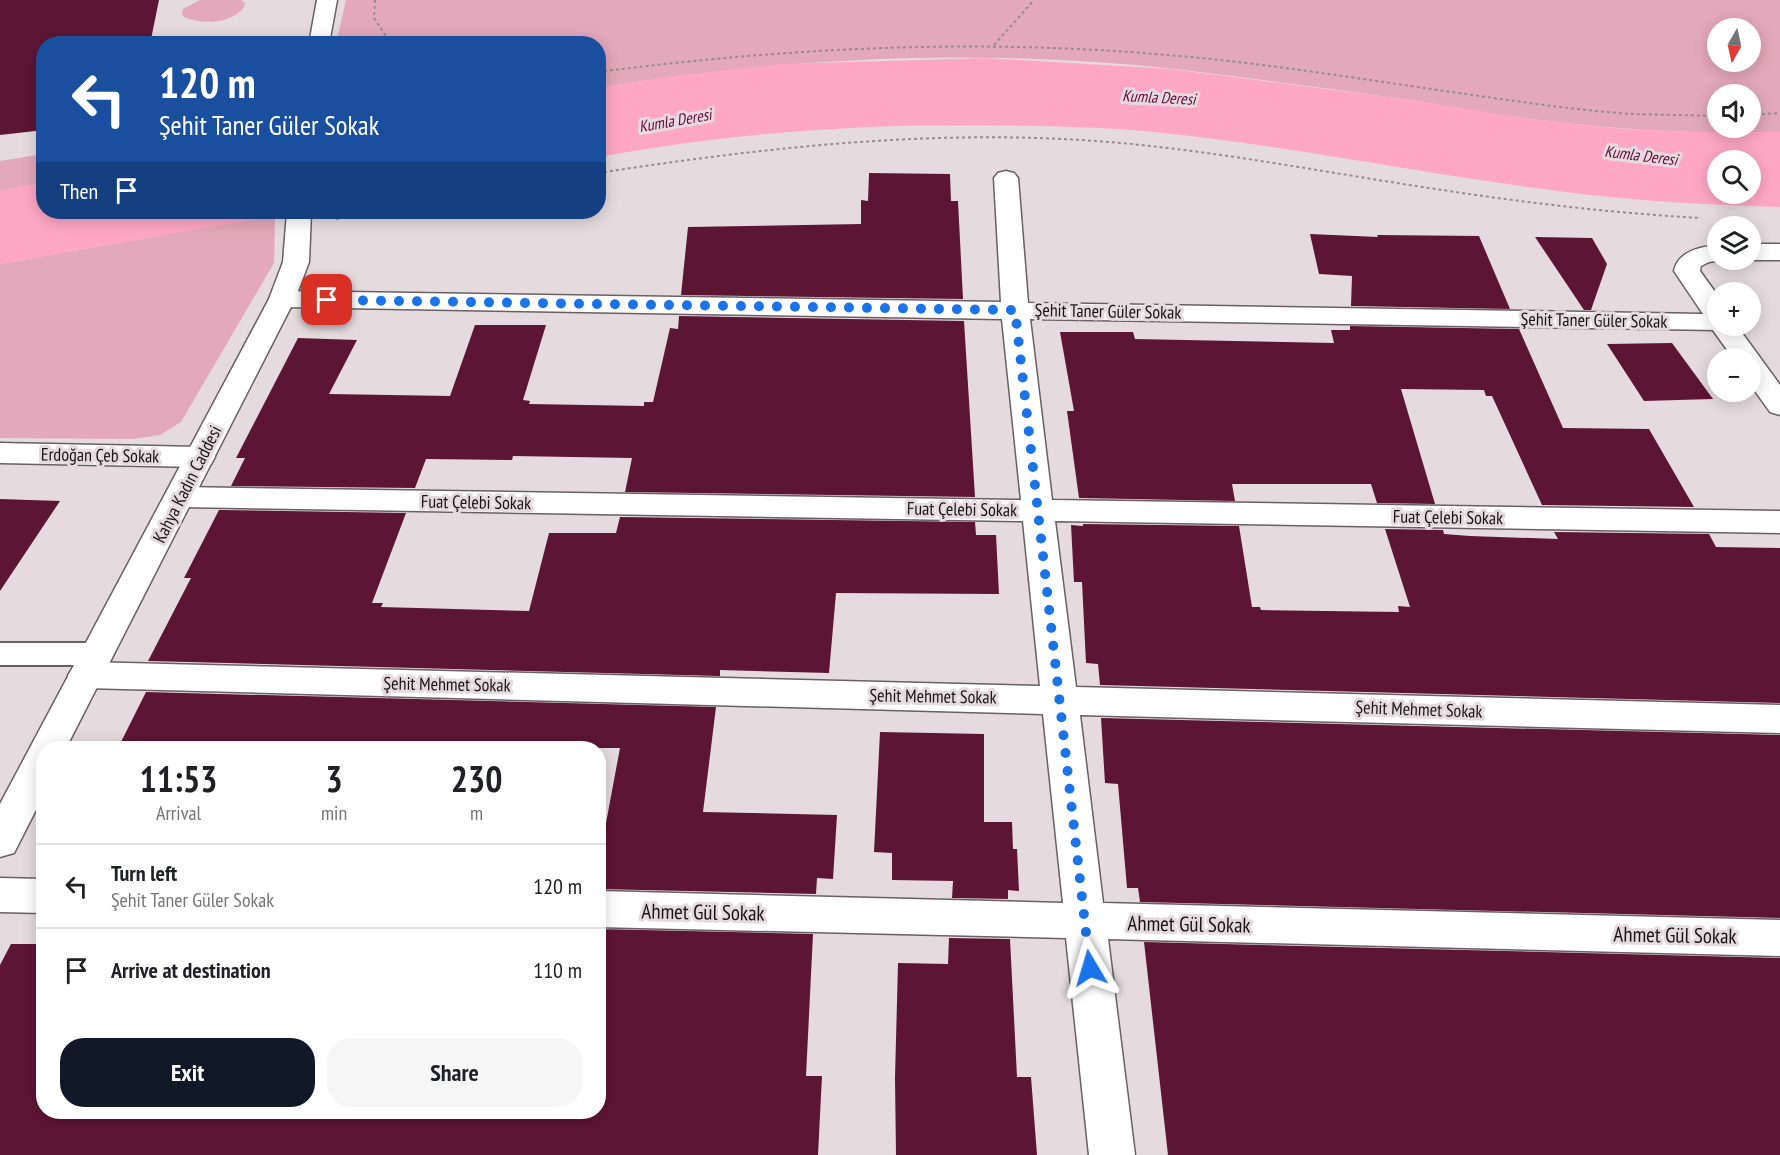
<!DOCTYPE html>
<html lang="en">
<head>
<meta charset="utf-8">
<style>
	:root { --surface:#fff; --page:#f6f6f6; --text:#202124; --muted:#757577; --line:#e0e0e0; --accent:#111827 }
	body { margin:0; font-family:"PT Sans Narrow",sans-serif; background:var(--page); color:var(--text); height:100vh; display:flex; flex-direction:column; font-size:22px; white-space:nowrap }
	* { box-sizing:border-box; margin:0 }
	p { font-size:20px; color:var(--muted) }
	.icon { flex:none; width:33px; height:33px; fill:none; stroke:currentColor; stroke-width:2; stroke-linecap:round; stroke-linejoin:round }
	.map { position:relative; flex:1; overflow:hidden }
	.panel { position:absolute; left:36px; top:741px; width:570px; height:378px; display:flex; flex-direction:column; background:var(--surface); border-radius:24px; box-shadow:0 3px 15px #0003 }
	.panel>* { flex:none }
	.guide { position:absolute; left:36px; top:36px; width:570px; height:183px; border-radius:24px; box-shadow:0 3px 15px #0003; background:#1a4fa0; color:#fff; overflow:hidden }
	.needle { width:39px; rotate:189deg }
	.buttons { position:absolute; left:1707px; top:18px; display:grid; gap:12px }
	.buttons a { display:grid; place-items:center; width:54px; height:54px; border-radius:50%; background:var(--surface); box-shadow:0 3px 15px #0003; font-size:30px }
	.pin { position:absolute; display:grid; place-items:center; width:51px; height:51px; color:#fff; margin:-26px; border-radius:12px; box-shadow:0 3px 9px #0006 }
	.me { position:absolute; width:66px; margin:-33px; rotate:353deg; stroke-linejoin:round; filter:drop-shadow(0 0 4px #0008) }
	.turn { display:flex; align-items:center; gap:21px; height:126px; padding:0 24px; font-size:27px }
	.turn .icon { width:78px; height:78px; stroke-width:2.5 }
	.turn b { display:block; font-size:42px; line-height:51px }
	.then { display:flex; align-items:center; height:57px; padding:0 24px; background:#0003; gap:12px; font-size:22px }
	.eta { display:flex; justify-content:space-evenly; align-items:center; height:102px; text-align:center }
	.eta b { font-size:36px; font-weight:700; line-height:42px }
	.primary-button { display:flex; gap:12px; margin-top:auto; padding:12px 24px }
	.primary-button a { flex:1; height:69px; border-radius:24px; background:var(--accent); color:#fff; font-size:24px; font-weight:700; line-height:69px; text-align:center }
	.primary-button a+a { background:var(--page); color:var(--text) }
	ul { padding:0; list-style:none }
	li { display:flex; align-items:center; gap:18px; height:84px; padding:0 24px; border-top:2px solid var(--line) }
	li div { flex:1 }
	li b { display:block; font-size:22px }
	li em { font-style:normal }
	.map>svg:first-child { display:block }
</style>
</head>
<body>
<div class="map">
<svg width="1780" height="1155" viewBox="0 0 1780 1155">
	<rect width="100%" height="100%" fill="#e5dbde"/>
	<path fill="#e3a8bb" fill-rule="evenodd" d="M 200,0 L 241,0 L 245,3 L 244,7 C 232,24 201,25 184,17 L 182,14 L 183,9 Z
		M 346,0 L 1780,0 L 1780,132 C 1695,135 1609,129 1524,118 C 1491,114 1457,107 1424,102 C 1341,90 1258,79 1175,69 C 984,48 788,57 599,88 L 598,44 L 336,44 ZM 1718,28 L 1750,28 L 1750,62 L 1718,62 ZM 1718,94 L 1750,94 L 1750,128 L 1718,128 Z
		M 43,154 L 43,183 L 0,191 L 0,161 Z
		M 275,215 L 274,263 L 181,422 L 160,435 L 133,439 L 0,438 L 0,264 Z"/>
	<path fill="#fea7c4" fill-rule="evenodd" d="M 986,58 L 1171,69 L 1426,102 L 1524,118 L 1612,128 L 1689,132 L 1780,132 L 1780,207 C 1709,205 1636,201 1566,192 C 1437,176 1310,150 1182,135 C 1116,127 1051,126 985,125 C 855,124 726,134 599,157 L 599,88 L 672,76 L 781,64 ZM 1718,160 L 1750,160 L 1750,194 L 1718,194 Z
		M 43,183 L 44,212 L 296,212 L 0,264 L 0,191 Z"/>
	<path fill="#5d1534" d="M 0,0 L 159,0 L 150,44 L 44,44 L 44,130 L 0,135 Z
		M 869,173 L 950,174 L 951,201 L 958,201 L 963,299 L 681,295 L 688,227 L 861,224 L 861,200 L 868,201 Z
		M 1310,234 L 1378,237 L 1377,235 L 1479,236 L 1510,309 L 1351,306 L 1352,276 L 1319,274 Z
		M 1535,237 L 1592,238 L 1607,264 L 1591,310 L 1584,310 Z
		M 679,316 L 964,321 L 975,497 L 625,492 L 632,458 L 513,456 L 512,460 L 426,459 L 415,488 L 231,486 L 245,458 L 236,458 L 298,338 L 357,340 L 329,394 L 450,396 L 475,325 L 546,325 L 523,400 L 530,401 L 529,404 L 644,406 L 644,402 L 653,402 L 670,328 L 678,329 Z
		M 1350,326 L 1519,329 L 1563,428 L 1649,429 L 1694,507 L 1542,505 L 1492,396 L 1486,396 L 1484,390 L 1401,389 L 1435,504 L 1377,503 L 1371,484 L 1232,484 L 1235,501 L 1079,498 L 1067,411 L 1074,411 L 1060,332 L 1133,332 L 1135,339 L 1334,343 L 1331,330 L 1350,330 Z
		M 1672,343 L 1713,399 L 1644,401 L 1607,344 Z
		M 0,499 L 60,501 L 0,591 Z
		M 219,510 L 406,513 L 372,603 L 383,603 L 381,607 L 529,611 L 549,533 L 616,533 L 620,517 L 975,522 L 976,535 L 996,535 L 999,594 L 836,593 L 829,673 L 720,670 L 720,676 L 148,661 L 191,578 L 184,578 Z
		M 1083,524 L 1239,526 L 1252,607 L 1260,607 L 1261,610 L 1399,612 L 1398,606 L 1410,607 L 1385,529 L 1443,530 L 1444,534 L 1470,536 L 1558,539 L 1554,532 L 1709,534 L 1716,547 L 1780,548 L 1780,703 L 1100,685 L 1098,664 L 1086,663 L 1082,582 L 1074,582 L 1071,525 L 1083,526 Z
		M 146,692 L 716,707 L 703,812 L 837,815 L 833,879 L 817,878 L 816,894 L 598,889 L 598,866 L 620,748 L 118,748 Z
		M 1101,718 L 1780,735 L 1780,918 L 1140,902 L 1138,888 L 1127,888 L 1118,784 L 1105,783 Z
		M 880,732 L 984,734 L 984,822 L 1012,822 L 1013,849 L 1017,849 L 1019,891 L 1008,890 L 1008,899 L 952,898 L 953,881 L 892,880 L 892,853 L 874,852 Z
		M 598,929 L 813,934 L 806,1076 L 822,1076 L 818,1155 L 0,1155 L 0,965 L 11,944 L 44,944 L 44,1112 L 598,1112 Z
		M 949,938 L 1010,939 L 1017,1077 L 1031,1077 L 1037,1155 L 896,1155 L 895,1078 L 898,963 L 948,964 Z
		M 1144,942 L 1780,958 L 1780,1155 L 1168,1155 Z"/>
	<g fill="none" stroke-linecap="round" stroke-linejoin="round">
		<defs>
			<path id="lane" d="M 0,643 L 98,643 L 109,646 L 113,654 L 109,662 L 98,665 L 0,665 Z"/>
			<path id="street" d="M 1006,171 L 1014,173 L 1018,178 L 1028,303 L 1703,314 L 1674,271 C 1678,251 1700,247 1718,245 L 1718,260 L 1723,260 L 1709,262 L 1701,266 L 1700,271 L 1718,296 L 1718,326 L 1729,326 L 1718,330 L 1030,319 L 1052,500 L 1780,511 L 1780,533 L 1055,521 L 1076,687 L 1780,705 L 1780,733 L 1080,715 L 1103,903 L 1780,920 L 1780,956 L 1108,939 L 1135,1155 L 1089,1155 L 1066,938 L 598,927 L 598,891 L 1063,903 L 1043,714 L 86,688 L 74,684 L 68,675 L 74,666 L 86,662 L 1040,686 L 1023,521 L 180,507 L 169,504 L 164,497 L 169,490 L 180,487 L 1021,500 L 1002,319 L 282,307 L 273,305 L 269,299 L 273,293 L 282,291 L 1001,302 L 994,178 L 998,173 Z
				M 1750,244 L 1780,244 L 1780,260 L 1749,260 Z
				M 0,443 L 200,447 L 211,450 L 215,457 L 211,464 L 200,467 L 0,463 Z
				M 0,878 L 44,879 L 44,913 L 0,912 Z"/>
			<path id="secondary" d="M 317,0 L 337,0 L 329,44 L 309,44 Z
				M 287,212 L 311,212 L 309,262 L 295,299 L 66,748 L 44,748 L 44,794 L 14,853 L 0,857 L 0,804 L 269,299 L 283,262 Z
				M 1718,319 L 1718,326 L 1737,326 L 1780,385 L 1780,415 L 1770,412 L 1750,384 L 1750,358 L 1733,358 L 1710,326 Z"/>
		</defs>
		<use href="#lane" stroke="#696063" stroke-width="4"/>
		<use href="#street" stroke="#696063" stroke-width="3"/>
		<use href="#secondary" stroke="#696063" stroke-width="3"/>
		<path stroke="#948d8f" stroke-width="2" stroke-dasharray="3 3" stroke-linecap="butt" d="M 375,0 L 374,18 L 391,44
			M 994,45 L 1034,0
			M 598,72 C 792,47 984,38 1179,56 C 1282,65 1385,83 1487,97 C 1536,104 1584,111 1633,114 C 1661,115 1690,115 1718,116
			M 1750,115 L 1780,113
			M 598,173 C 767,147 938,128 1109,142 C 1217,151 1323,172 1429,188 C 1519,202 1610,213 1701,218
			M 336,219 L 380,212"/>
		<use href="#lane" fill="#fff" fill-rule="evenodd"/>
		<use href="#street" fill="#fff" fill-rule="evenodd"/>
		<use href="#secondary" fill="#fff" fill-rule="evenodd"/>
	</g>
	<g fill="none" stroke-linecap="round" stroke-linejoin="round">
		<path stroke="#1a73e8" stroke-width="10" stroke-dasharray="0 18" d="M 327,300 L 1015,310 L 1090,968"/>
	</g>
	<g text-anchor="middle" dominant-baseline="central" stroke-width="6" stroke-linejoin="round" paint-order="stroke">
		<g font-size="16" font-style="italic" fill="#6d063a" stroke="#e5dbde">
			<text transform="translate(1159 97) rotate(3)">Kumla Deresi</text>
			<text transform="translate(675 120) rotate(-10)">Kumla Deresi</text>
			<text transform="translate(1641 155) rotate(7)">Kumla Deresi</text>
		</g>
		<g font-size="18" fill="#191516" stroke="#e5dbde">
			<text transform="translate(1108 311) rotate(1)">Şehit Taner Güler Sokak</text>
			<text transform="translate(1594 320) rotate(1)">Şehit Taner Güler Sokak</text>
			<text transform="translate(100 455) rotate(1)">Erdoğan Çeb Sokak</text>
			<text transform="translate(187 484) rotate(-63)">Kahya Kadın Caddesi</text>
			<text transform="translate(476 502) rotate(1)">Fuat Çelebi Sokak</text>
			<text transform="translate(962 509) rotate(1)">Fuat Çelebi Sokak</text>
			<text transform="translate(1448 517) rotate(1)">Fuat Çelebi Sokak</text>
			<text transform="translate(447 684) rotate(1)">Şehit Mehmet Sokak</text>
			<text transform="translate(933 696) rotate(1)">Şehit Mehmet Sokak</text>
			<text transform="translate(1419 709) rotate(2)">Şehit Mehmet Sokak</text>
		</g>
		<g font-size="21" fill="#191516" stroke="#e5dbde">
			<text transform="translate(703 912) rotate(1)">Ahmet Gül Sokak</text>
			<text transform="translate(1189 924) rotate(1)">Ahmet Gül Sokak</text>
			<text transform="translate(1675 935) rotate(1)">Ahmet Gül Sokak</text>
		</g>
	</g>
</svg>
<div class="buttons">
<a><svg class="needle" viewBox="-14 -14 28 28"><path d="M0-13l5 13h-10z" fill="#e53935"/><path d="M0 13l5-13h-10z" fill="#757577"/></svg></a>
<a><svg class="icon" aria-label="sound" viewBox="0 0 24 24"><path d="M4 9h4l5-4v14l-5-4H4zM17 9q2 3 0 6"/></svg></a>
<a><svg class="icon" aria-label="search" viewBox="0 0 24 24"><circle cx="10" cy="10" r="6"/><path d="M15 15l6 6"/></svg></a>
<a><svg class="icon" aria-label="layers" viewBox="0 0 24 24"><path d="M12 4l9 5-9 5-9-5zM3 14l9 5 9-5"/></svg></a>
<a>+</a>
<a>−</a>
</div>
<div class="pin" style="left:327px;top:300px;background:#d93025"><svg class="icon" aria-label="arrive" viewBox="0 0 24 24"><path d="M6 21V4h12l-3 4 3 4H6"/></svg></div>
<svg class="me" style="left:1090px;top:968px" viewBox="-20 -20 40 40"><path d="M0-17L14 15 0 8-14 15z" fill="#1a73e8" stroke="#fff" stroke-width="4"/></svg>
<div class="guide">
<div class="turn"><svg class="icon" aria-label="left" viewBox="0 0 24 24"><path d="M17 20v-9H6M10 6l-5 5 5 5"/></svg><div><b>120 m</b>Şehit Taner Güler Sokak</div></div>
<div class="then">Then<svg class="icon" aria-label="arrive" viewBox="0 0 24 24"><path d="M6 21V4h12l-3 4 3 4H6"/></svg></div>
</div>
<section class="panel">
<div class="eta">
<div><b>11:53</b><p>Arrival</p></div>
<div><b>3</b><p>min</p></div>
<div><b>230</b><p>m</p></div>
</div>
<ul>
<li><svg class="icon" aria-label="left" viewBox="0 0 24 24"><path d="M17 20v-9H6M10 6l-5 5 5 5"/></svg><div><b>Turn left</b><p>Şehit Taner Güler Sokak</p></div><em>120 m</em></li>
<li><svg class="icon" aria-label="arrive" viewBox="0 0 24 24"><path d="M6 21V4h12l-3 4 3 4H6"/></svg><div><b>Arrive at destination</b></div><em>110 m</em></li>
</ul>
<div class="primary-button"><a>Exit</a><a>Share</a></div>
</section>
</div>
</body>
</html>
